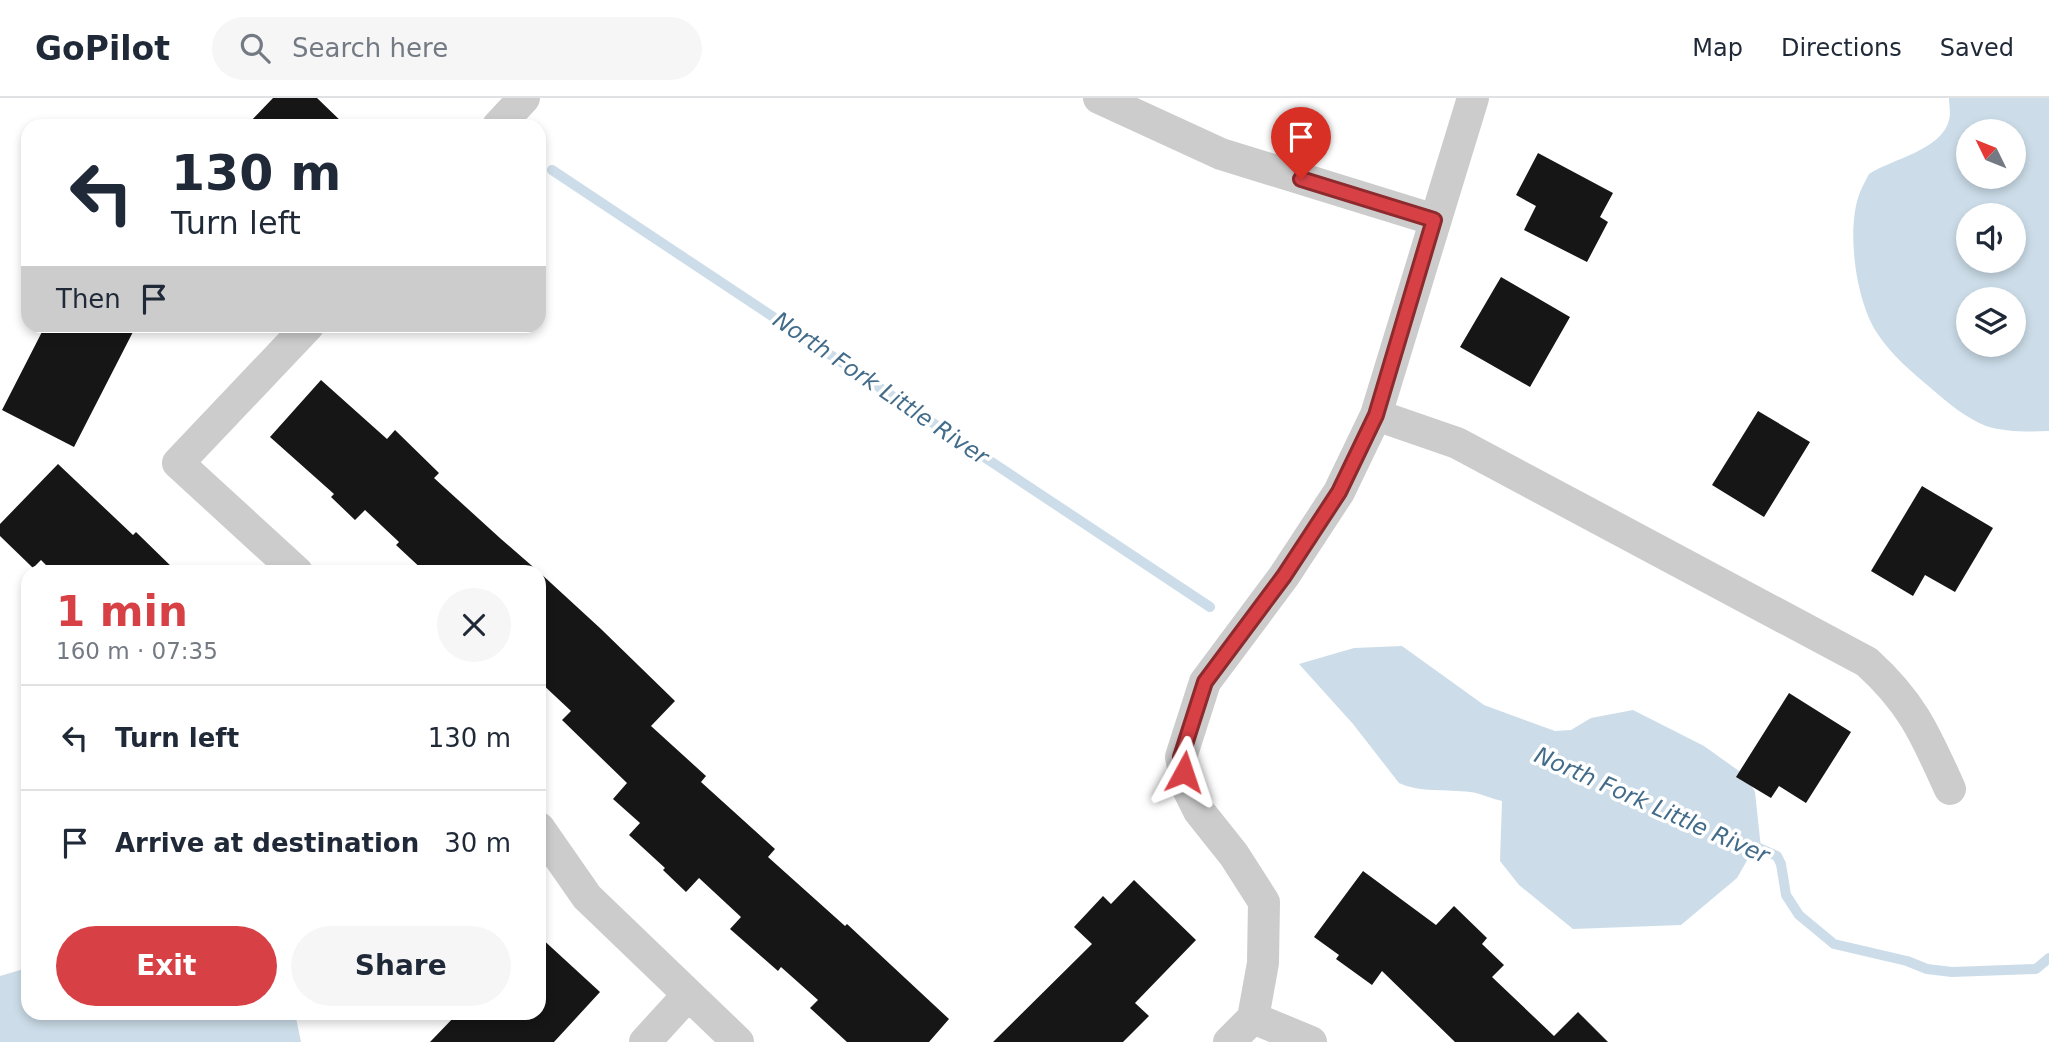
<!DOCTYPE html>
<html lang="en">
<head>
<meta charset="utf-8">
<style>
	:root { --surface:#fff; --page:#f6f6f7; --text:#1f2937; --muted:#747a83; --line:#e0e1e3; --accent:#d74045 }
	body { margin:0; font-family:"DejaVu Sans",sans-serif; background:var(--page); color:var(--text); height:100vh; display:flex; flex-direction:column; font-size:26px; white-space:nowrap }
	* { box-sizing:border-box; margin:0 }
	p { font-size:23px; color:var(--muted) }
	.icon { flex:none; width:38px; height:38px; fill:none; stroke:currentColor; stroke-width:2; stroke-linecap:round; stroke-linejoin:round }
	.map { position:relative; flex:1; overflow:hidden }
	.panel { position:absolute; left:21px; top:467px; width:525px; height:455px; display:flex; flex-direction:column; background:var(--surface); border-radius:21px; box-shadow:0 4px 10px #0003 }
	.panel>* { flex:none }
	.top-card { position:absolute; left:21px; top:21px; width:525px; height:214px; border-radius:21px; box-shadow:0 4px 10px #0003; background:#fff; color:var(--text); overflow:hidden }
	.needle { width:46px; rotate:313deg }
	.buttons { position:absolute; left:1956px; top:21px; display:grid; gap:14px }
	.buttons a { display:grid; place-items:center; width:70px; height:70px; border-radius:50%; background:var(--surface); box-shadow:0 4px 10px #0003; font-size:35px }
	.pin { position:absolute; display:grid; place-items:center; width:60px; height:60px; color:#fff; margin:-72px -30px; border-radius:50% 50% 50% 0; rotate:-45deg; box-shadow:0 0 7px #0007 }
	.pin .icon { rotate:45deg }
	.me { position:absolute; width:77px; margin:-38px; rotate:5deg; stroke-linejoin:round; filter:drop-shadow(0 0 5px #0008) }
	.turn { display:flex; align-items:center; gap:24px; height:147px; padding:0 35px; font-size:32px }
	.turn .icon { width:91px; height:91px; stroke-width:2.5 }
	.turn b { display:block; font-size:49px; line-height:60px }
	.then { display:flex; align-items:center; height:66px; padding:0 35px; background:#0003; gap:14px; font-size:26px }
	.round { display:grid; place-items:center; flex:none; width:74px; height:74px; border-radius:37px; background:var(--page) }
	.head { display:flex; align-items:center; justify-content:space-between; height:119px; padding:0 35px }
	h1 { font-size:42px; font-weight:700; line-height:52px; color:var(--accent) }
	.button { display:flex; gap:14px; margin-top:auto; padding:14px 35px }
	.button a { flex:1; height:80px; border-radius:42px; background:var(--accent); color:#fff; font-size:28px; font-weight:700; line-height:80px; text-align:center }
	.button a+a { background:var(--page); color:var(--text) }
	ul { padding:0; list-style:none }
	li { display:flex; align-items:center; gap:21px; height:105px; padding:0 35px; border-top:2px solid var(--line) }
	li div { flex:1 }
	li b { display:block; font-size:26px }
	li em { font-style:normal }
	header { display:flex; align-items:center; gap:42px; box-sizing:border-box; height:98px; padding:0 35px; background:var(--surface); border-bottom:2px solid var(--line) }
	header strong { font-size:33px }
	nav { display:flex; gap:38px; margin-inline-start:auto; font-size:24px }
	.search { width:490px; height:63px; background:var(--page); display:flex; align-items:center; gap:18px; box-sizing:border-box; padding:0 24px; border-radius:38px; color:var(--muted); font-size:26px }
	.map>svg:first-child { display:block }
</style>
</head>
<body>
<header>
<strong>GoPilot</strong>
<div class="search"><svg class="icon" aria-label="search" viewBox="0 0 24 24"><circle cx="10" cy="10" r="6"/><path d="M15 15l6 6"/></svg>Search here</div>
<nav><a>Map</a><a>Directions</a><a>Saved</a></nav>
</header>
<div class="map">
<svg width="2049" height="944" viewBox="0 0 2049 944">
	<rect width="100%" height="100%" fill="#fff"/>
	<path fill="#ccdde9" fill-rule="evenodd" d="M 1949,0 L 2049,0 L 2049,333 C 2029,334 2004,334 1986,328 C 1966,320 1948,305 1933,292 C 1913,275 1891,257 1877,235 C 1856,203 1847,136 1858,100 C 1860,92 1865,84 1869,76 C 1892,61 1942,52 1949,22 C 1951,16 1949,7 1949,0 ZM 1969,33 L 2014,33 L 2014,79 L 1969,79 ZM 1969,117 L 2014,117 L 2014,163 L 1969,163 ZM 1969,201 L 2014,201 L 2014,247 L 1969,247 Z
		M 1402,548 L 1484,607 L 1555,633 L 1571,632 L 1591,620 L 1633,612 L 1704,648 L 1746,678 L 1755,694 L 1761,750 L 1749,759 L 1737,780 L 1681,827 L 1573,831 L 1519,787 L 1500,763 L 1502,703 C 1492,701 1480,695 1470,694 C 1446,691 1421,695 1399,685 L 1353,626 L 1299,566 L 1354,550 Z
		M 27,870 L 28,915 L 295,915 L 301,944 L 0,944 L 0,878 Z"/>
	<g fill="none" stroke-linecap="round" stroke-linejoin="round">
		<path stroke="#ccdde9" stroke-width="10" d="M 552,72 L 1210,509
			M 1748,745 L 1777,758 L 1781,766 L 1786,797 L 1799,817 L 1834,846 L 1907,863 L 1927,871 L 1952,874 L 2036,871 L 2049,860"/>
	</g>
	<path fill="#161616" d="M 273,0 L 317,0 L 346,28 L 246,28 Z
		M 1538,55 L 1613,95 L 1600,119 L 1608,124 L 1587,164 L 1524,132 L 1536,108 L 1516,97 Z
		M 1501,179 L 1570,219 L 1530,289 L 1460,249 Z
		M 45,228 L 136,228 L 74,349 L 2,312 Z
		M 321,282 L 387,341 L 395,332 L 439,375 L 434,380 L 501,441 L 539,474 L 601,531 L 675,603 L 651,628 L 706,678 L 701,684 L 775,751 L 768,759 L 845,828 L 847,826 L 949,921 L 929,944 L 847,944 L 810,910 L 818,902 L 781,869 L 778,873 L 730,831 L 741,819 L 699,780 L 686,794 L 663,772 L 665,770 L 629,737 L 640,725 L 613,701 L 627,685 L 562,622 L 571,613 L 539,583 L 539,474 L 425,474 L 396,447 L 399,444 L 365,412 L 355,422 L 331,399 L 334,396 L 270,339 Z
		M 1758,313 L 1810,344 L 1764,419 L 1712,387 Z
		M 58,366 L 133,437 L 136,434 L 177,474 L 53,474 L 41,462 L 33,470 L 0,438 L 0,426 Z
		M 1922,388 L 1993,430 L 1955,494 L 1925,477 L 1913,498 L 1871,473 Z
		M 1789,595 L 1851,634 L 1806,705 L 1779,688 L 1771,700 L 1736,679 Z
		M 1363,773 L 1436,827 L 1454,808 L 1487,840 L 1482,846 L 1504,867 L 1492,879 L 1554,938 L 1578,914 L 1608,944 L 1455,944 L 1382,873 L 1372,887 L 1336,861 L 1339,857 L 1314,839 Z
		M 1134,782 L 1196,842 L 1135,905 L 1149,918 L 1123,944 L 993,944 L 1092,846 L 1074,829 L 1103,798 L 1111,806 Z
		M 539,838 L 600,894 L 554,944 L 430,944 L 458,915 L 539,915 Z"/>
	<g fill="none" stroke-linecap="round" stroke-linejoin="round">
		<path stroke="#ccc" stroke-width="32" d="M 1099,0 L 1221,56 L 1435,122
			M 498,28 L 524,0
			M 1376,317 L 1457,345 L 1867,564 C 1913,606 1925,636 1950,691
			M 297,474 L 178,365 L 308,228
			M 539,730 L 587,799 L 738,944
			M 1253,920 L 1263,865 L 1264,804 L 1234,757 L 1199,713 L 1187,689 L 1181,659 L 1205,584 L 1284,478 L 1339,394 L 1376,317 L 1473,0
			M 645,944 L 687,898
			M 1229,944 L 1253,920 L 1311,944"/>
	</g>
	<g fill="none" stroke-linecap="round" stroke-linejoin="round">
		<defs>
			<path id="route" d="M 1184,674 L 1181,659 L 1205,584 L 1284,478 L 1339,394 L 1376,317 L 1434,122 L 1301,81"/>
		</defs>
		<use href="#route" stroke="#8c2a2d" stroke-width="18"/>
		<use href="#route" stroke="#d74045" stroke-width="12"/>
	</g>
	<g text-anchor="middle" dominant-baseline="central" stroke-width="7" stroke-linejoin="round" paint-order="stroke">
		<g font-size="23" font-style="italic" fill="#436c8a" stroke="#fff">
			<text transform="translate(881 290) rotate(34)">North Fork Little River</text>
			<text transform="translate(1652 707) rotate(24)">North Fork Little River</text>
		</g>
	</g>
</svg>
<div class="buttons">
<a><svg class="needle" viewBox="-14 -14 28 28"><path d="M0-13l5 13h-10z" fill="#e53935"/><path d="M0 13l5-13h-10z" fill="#747a83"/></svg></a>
<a><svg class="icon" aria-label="sound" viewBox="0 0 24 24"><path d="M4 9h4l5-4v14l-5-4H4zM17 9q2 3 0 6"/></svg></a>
<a><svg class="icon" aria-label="layers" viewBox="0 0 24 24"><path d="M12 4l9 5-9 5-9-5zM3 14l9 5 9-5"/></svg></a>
</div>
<div class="pin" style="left:1301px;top:81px;background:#d93025"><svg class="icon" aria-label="arrive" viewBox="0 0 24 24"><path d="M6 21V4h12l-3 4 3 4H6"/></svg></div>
<svg class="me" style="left:1184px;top:674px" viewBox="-20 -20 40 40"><path d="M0-17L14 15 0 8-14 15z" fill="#d74045" stroke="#fff" stroke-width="4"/></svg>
<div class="top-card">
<div class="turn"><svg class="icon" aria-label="left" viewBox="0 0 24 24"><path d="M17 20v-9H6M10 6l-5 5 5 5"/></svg><div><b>130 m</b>Turn left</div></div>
<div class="then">Then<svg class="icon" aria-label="arrive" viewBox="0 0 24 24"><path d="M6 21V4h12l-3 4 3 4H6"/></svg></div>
</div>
<section class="panel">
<div class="head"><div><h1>1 min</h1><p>160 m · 07:35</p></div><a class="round"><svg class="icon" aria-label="close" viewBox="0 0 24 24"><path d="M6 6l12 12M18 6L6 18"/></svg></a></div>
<ul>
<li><svg class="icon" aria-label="left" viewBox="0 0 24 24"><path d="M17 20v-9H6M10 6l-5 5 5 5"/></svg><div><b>Turn left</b></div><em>130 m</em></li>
<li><svg class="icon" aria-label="arrive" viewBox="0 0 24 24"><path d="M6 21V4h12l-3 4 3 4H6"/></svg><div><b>Arrive at destination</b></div><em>30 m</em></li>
</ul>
<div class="button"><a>Exit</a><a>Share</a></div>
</section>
</div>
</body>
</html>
